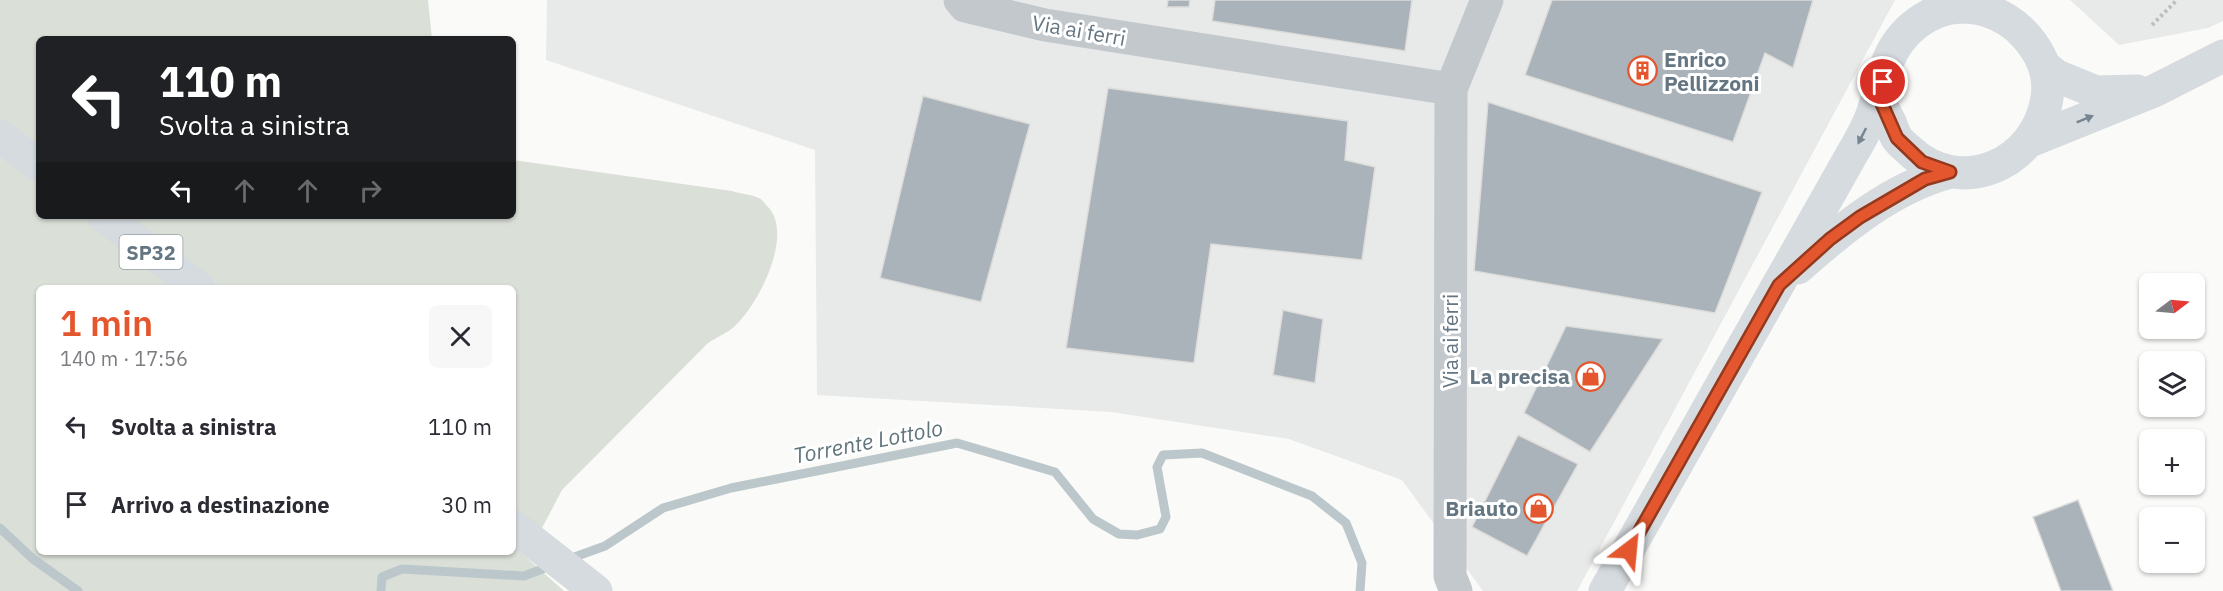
<!DOCTYPE html>
<html lang="it">
<head>
<meta charset="utf-8">
<style>
	:root { --surface:#fff; --page:#f7f7f7; --text:#2b2b33; --muted:#7c7c81; --accent:#e4572e }
	body { margin:0; font-family:"IBM Plex Sans",sans-serif; background:var(--page); color:var(--text); height:100vh; display:flex; flex-direction:column; font-size:22px; white-space:nowrap }
	* { box-sizing:border-box; margin:0 }
	p { font-size:20px; color:var(--muted) }
	.icon { flex:none; width:33px; height:33px; fill:none; stroke:currentColor; stroke-width:2; stroke-linecap:round; stroke-linejoin:round }
	.map { position:relative; flex:1; overflow:hidden }
	.details { position:absolute; left:36px; top:285px; width:480px; height:270px; display:flex; flex-direction:column; background:var(--surface); border-radius:9px; box-shadow:0 2px 4px #0004 }
	.details>* { flex:none }
	.guide { position:absolute; left:36px; top:36px; width:480px; height:183px; border-radius:9px; box-shadow:0 2px 4px #0004; background:#202124; color:#fff; overflow:hidden }
	.needle { width:39px; rotate:74deg }
	.controls { position:absolute; left:2139px; top:273px; display:grid; gap:12px }
	.controls a { display:grid; place-items:center; width:66px; height:66px; border-radius:9px; background:var(--surface); box-shadow:0 2px 4px #0004; font-size:30px }
	.pin { position:absolute; display:grid; place-items:center; width:51px; height:51px; color:#fff; margin:-26px; border:3px solid #fff; border-radius:50%; box-shadow:0 2px 6px #0007 }
	.me { position:absolute; width:66px; margin:-33px; rotate:29deg; stroke-linejoin:round; filter:drop-shadow(0 0 4px #0008) }
	.turn { display:flex; align-items:center; gap:21px; height:126px; padding:0 24px; font-size:27px }
	.turn .icon { width:78px; height:78px; stroke-width:2.5 }
	.turn b { display:block; font-size:42px; line-height:51px }
	.lanes { display:flex; align-items:center; height:57px; padding:0 24px; background:#0003; justify-content:center; gap:30px; direction:ltr }
	.lanes .off { opacity:.35 }
	.round { display:grid; place-items:center; flex:none; width:63px; height:63px; border-radius:9px; background:var(--page) }
	.overview { display:flex; align-items:center; justify-content:space-between; height:102px; padding:0 24px }
	h1 { font-size:36px; font-weight:600; line-height:45px; color:var(--accent) }
	ul { padding:0; list-style:none }
	li { display:flex; align-items:center; gap:18px; height:78px; padding:0 24px }
	li div { flex:1 }
	li b { display:block; font-size:22px }
	li em { font-style:normal }
	.map>svg:first-child { display:block }
</style>
</head>
<body>
<div class="map">
<svg width="2223" height="591" viewBox="0 0 2223 591">
	<rect width="100%" height="100%" fill="#fafaf8"/>
	<path fill="#e8e9e9" d="M 547,0 L 1895,0 L 1577,591 L 1483,591 L 1402,480 L 1289,439 L 1111,412 L 817,395 L 815,150 L 546,60 Z
		M 2070,0 L 2223,0 L 2223,21 L 2208,28 L 2119,45 Z"/>
	<path fill="#dadfd7" fill-rule="evenodd" d="M 0,0 L 428,0 L 432,39 L 39,39 L 39,216 L 513,216 L 513,160 L 732,191 C 740,194 751,194 759,198 C 763,200 766,205 769,208 C 793,236 759,303 736,325 C 729,332 717,337 708,343 L 562,490 L 542,528 L 519,551 L 564,591 L 0,591 ZM 39,288 L 513,288 L 513,552 L 39,552 Z"/>
	<g fill="none" stroke-linecap="round" stroke-linejoin="round">
		<path stroke="#bbc7cb" stroke-width="9" d="M 0,528 L 33,559 L 78,591
			M 569,559 L 605,546 L 663,508 L 731,488 L 957,443 L 1055,472 L 1093,519 L 1119,534 L 1137,535 L 1160,529 L 1166,517 L 1157,467 L 1163,455 L 1202,453 L 1312,496 L 1346,523 L 1362,563 L 1360,591
			M 381,591 L 382,577 L 402,569 L 524,576 L 553,565"/>
	</g>
	<path fill="#aab3b9" stroke="#dcdcda" stroke-width="1.5" d="M 1168,0 L 1190,0 L 1189,7 L 1167,7 Z
		M 1215,0 L 1412,0 L 1405,51 L 1212,21 Z
		M 1552,0 L 1813,0 L 1793,68 L 1765,53 L 1733,142 L 1525,75 Z
		M 1108,88 L 1348,121 L 1345,160 L 1375,167 L 1362,260 L 1211,244 L 1194,363 L 1066,348 Z
		M 923,96 L 1030,124 L 981,302 L 880,278 Z
		M 1488,102 L 1762,192 L 1715,313 L 1474,271 Z
		M 1283,310 L 1323,319 L 1315,383 L 1273,375 Z
		M 1566,326 L 1663,339 L 1590,452 L 1524,413 Z
		M 1518,435 L 1578,464 L 1527,556 L 1472,527 Z
		M 2078,500 L 2113,591 L 2061,591 L 2033,517 Z"/>
	<g fill="none" stroke-linecap="round" stroke-linejoin="round">
		<path stroke="#bbbfc2" stroke-width="4" stroke-dasharray="3 3" stroke-linecap="butt" d="M 2152,25 L 2177,0"/>
		<path stroke="#c3c8cc" stroke-width="33" d="M 960,0 L 965,6 L 1045,25 L 1451,89
			M 1456,591 L 1450,576 L 1451,89 L 1487,0"/>
		<path stroke="#d6dbdf" stroke-width="33" d="M 2044,66 L 2057,76 L 2096,92 L 2137,91
			M 2030,141 L 2154,91 L 2223,56
			M 1798,268 C 1843,228 1891,188 1950,172
			M 1605,591 L 1852,154 C 1858,144 1864,133 1869,122 C 1878,102 1880,80 1888,61 C 1900,31 1929,8 1961,7 C 1983,7 2002,14 2019,29 C 2038,47 2051,71 2047,98 C 2037,164 1961,198 1910,151 C 1906,147 1900,143 1897,138 C 1894,134 1892,127 1890,122 C 1887,116 1883,110 1882,105 C 1881,98 1883,89 1883,82"/>
		<path stroke="#d6dbdf" stroke-width="33" d="M 0,136 L 39,166
			M 104,216 L 199,288
			M 513,526 L 596,591"/>
	</g>
	<defs><path id="oneway-solid" d="M-6-.8H1V-3.2L6.5 0L1 3.2V.8H-6Z" transform="scale(1.5)"/></defs>
	<g fill="#768591">
		<use href="#oneway-solid" transform="translate(2085 119) rotate(-22)"/>
		<use href="#oneway-solid" transform="translate(1862 136) rotate(117)"/>
	</g>
	<g fill="none" stroke-linecap="round" stroke-linejoin="round">
		<defs>
			<path id="route" d="M 1629,550 L 1779,285 L 1830,239 L 1860,217 L 1925,179 L 1950,172 L 1922,162 L 1897,138 L 1882,104 L 1883,82"/>
		</defs>
		<use href="#route" stroke="#94391e" stroke-width="15"/>
		<use href="#route" stroke="#e4572e" stroke-width="10"/>
	</g>
	<defs>
		<symbol id="building-ring" viewBox="-11 -11 22 22"><circle r="9.5" fill="#fff" stroke="#e4572e" stroke-width="1.5"/><path d="M-4-6H4V6H1V3H-1V6H-4ZM-2.5-4.3h1.7v1.8h-1.7ZM.8-4.3h1.7v1.8H.8ZM-2.5-1h1.7V.8h-1.7ZM.8-1h1.7V.8H.8Z" fill="#e4572e"/></symbol>
		<symbol id="shop-ring" viewBox="-11 -11 22 22"><circle r="9.5" fill="#fff" stroke="#e4572e" stroke-width="1.5"/><path d="M-5-2.5h2.3a2.7 3.5 0 0 1 5.4 0H5L5.5 6h-11ZM-1.5-2.5h3a1.5 2.3 0 0 0-3 0Z" fill="#e4572e"/></symbol>
	</defs>
	<g fill-rule="evenodd">
		<use href="#building-ring" x="1626" y="54" width="33" height="33"/>
		<use href="#shop-ring" x="1574" y="360" width="33" height="33"/>
		<use href="#shop-ring" x="1522" y="492" width="33" height="33"/>
	</g>
	<g text-anchor="middle" dominant-baseline="central" stroke-width="6" stroke-linejoin="round" paint-order="stroke">
		<rect fill="#fff" stroke="#939fa8" stroke-width="1.5" x="119.5" y="235" width="63" height="34" rx="4.5"/>
		<g font-size="20" font-weight="bold" fill="#657683">
			<text x="151" y="252">SP32</text>
		</g>
		<g font-size="21" fill="#657683" stroke="#fff">
			<text transform="translate(1079 30) rotate(10)">Via ai ferri</text>
			<text transform="translate(1450 341) rotate(-90)">Via ai ferri</text>
		</g>
		<g font-size="21" font-weight="bold" fill="#657683" stroke="#fff" text-anchor="end">
			<text x="1664" y="59" text-anchor="start">Enrico<tspan x="1664" dy="24">Pellizzoni</tspan></text>
			<text x="1570" y="376">La precisa</text>
			<text x="1518" y="508">Briauto</text>
		</g>
		<g font-size="22" font-style="italic" fill="#60757c" stroke="#fff">
			<text transform="translate(868 441) rotate(-11)">Torrente Lottolo</text>
		</g>
	</g>
</svg>
<div class="controls">
<a><svg class="needle" viewBox="-14 -14 28 28"><path d="M0-13l5 13h-10z" fill="#e53935"/><path d="M0 13l5-13h-10z" fill="#7c7c81"/></svg></a>
<a><svg class="icon" aria-label="layers" viewBox="0 0 24 24"><path d="M12 4l9 5-9 5-9-5zM3 14l9 5 9-5"/></svg></a>
<a>+</a>
<a>−</a>
</div>
<div class="pin" style="left:1883px;top:82px;background:#d93025"><svg class="icon" aria-label="arrive" viewBox="0 0 24 24"><path d="M6 21V4h12l-3 4 3 4H6"/></svg></div>
<svg class="me" style="left:1629px;top:550px" viewBox="-20 -20 40 40"><path d="M0-17L14 15 0 8-14 15z" fill="#e4572e" stroke="#fff" stroke-width="4"/></svg>
<div class="guide">
<div class="turn"><svg class="icon" aria-label="left" viewBox="0 0 24 24"><path d="M17 20v-9H6M10 6l-5 5 5 5"/></svg><div><b>110 m</b>Svolta a sinistra</div></div>
<div class="lanes"><svg class="icon" aria-label="left" viewBox="0 0 24 24"><path d="M17 20v-9H6M10 6l-5 5 5 5"/></svg><svg class="icon off" aria-label="ahead" viewBox="0 0 24 24"><path d="M12 20V5M6 11l6-6 6 6"/></svg><svg class="icon off" aria-label="ahead" viewBox="0 0 24 24"><path d="M12 20V5M6 11l6-6 6 6"/></svg><svg class="icon off" aria-label="right" viewBox="0 0 24 24"><path d="M7 20v-9h11M14 6l5 5-5 5"/></svg></div>
</div>
<section class="details">
<div class="overview"><div><h1>1 min</h1><p>140 m · 17:56</p></div><a class="round"><svg class="icon" aria-label="close" viewBox="0 0 24 24"><path d="M6 6l12 12M18 6L6 18"/></svg></a></div>
<ul>
<li><svg class="icon" aria-label="left" viewBox="0 0 24 24"><path d="M17 20v-9H6M10 6l-5 5 5 5"/></svg><div><b>Svolta a sinistra</b></div><em>110 m</em></li>
<li><svg class="icon" aria-label="arrive" viewBox="0 0 24 24"><path d="M6 21V4h12l-3 4 3 4H6"/></svg><div><b>Arrivo a destinazione</b></div><em>30 m</em></li>
</ul>
</section>
</div>
</body>
</html>
